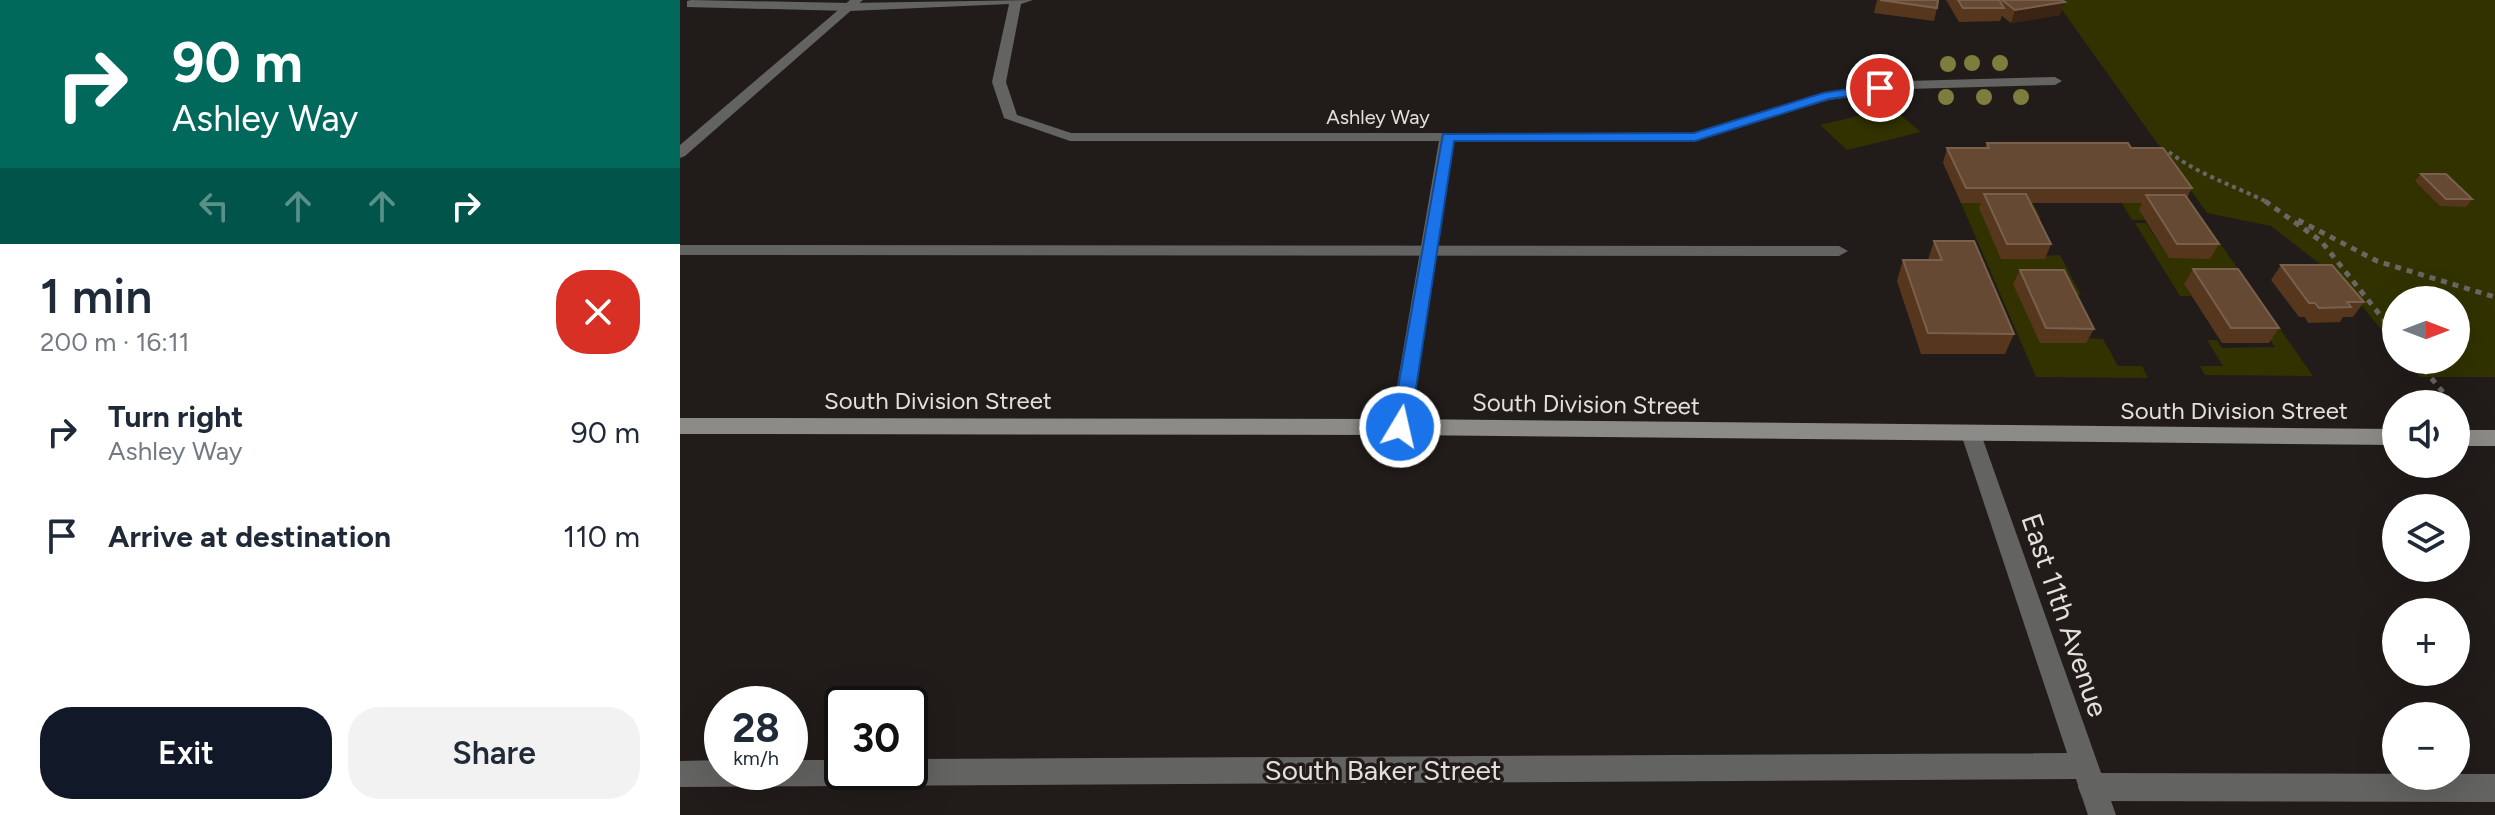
<!DOCTYPE html>
<html lang="en">
<head>
<meta charset="utf-8">
<style>
	:root { --surface:#fff; --page:#f2f2f3; --text:#1f2937; --muted:#747a83; --accent:#111827 }
	body { margin:0; font-family:Figtree,sans-serif; background:var(--page); color:var(--text); height:100vh; display:flex; flex-direction:column; font-size:30px; white-space:nowrap }
	* { box-sizing:border-box; margin:0 }
	p { font-size:26px; color:var(--muted) }
	.icon { flex:none; width:44px; height:44px; fill:none; stroke:currentColor; stroke-width:2; stroke-linecap:round; stroke-linejoin:round }
	.map { position:relative; flex:1; overflow:hidden }
	.drawer { display:flex; flex-direction:column; background:var(--surface); width:680px }
	.drawer>* { flex:none }
	.banner { background:#00695c; color:#fff; overflow:hidden }
	.needle { width:52px; rotate:90deg }
	.controls { position:absolute; left:1702px; top:286px; display:grid; gap:16px }
	.controls a { display:grid; place-items:center; width:88px; height:88px; border-radius:50%; background:var(--surface); box-shadow:0 8px 32px #0002; font-size:40px }
	.speed { position:absolute; left:24px; top:686px; display:flex; gap:16px; font-size:40px; font-weight:700; text-align:center }
	.speed>* { display:grid; place-content:center; width:104px; height:104px; border-radius:50%; background:var(--surface); box-shadow:0 8px 32px #0002; line-height:1 }
	.speed small { font-size:20px; font-weight:400 }
	.speed .limit { border:4px solid #111; border-radius:12px; background:#fff; color:#111 }
	.pin { position:absolute; display:grid; place-items:center; width:68px; height:68px; color:#fff; margin:-34px; border:4px solid #fff; border-radius:50%; box-shadow:0 2px 8px #0007 }
	.me { position:absolute; width:88px; margin:-44px; rotate:9deg; stroke-linejoin:round; filter:drop-shadow(0 0 6px #0008) }
	.turn { display:flex; align-items:center; gap:28px; height:168px; padding:0 40px; font-size:36px }
	.turn .icon { width:104px; height:104px; stroke-width:2.5 }
	.turn b { display:block; font-size:56px; line-height:68px }
	.lanes { display:flex; align-items:center; height:76px; padding:0 40px; background:#0003; justify-content:center; gap:40px; direction:ltr }
	.lanes .off { opacity:.35 }
	.round { display:grid; place-items:center; flex:none; width:84px; height:84px; border-radius:32px; background:var(--page) }
	.headline { display:flex; align-items:center; justify-content:space-between; height:136px; padding:0 40px }
	h1 { font-size:48px; font-weight:600; line-height:60px }
	.action { display:flex; gap:16px; margin-top:auto; padding:16px 40px }
	.action a { flex:1; height:92px; border-radius:32px; background:var(--accent); color:#fff; font-size:32px; font-weight:600; line-height:92px; text-align:center }
	.action a+a { background:var(--page); color:var(--text) }
	ul { padding:0; list-style:none }
	li { display:flex; align-items:center; gap:24px; height:104px; padding:0 40px }
	li div { flex:1 }
	li b { display:block; font-size:30px }
	li em { font-style:normal }
	main { display:flex; flex:1; min-height:0 }
	.map>svg:first-child { display:block }
</style>
</head>
<body>
<main>
<section class="drawer">
<div class="banner">
<div class="turn"><svg class="icon" aria-label="right" viewBox="0 0 24 24"><path d="M7 20v-9h11M14 6l5 5-5 5"/></svg><div><b>90 m</b>Ashley Way</div></div>
<div class="lanes"><svg class="icon off" aria-label="left" viewBox="0 0 24 24"><path d="M17 20v-9H6M10 6l-5 5 5 5"/></svg><svg class="icon off" aria-label="ahead" viewBox="0 0 24 24"><path d="M12 20V5M6 11l6-6 6 6"/></svg><svg class="icon off" aria-label="ahead" viewBox="0 0 24 24"><path d="M12 20V5M6 11l6-6 6 6"/></svg><svg class="icon" aria-label="right" viewBox="0 0 24 24"><path d="M7 20v-9h11M14 6l5 5-5 5"/></svg></div>
</div>
<div class="headline"><div><h1>1 min</h1><p>200 m · 16:11</p></div><a class="round" style="background:#d93025;color:#fff"><svg class="icon" aria-label="close" viewBox="0 0 24 24"><path d="M6 6l12 12M18 6L6 18"/></svg></a></div>
<ul>
<li><svg class="icon" aria-label="right" viewBox="0 0 24 24"><path d="M7 20v-9h11M14 6l5 5-5 5"/></svg><div><b>Turn right</b><p>Ashley Way</p></div><em>90 m</em></li>
<li><svg class="icon" aria-label="arrive" viewBox="0 0 24 24"><path d="M6 21V4h12l-3 4 3 4H6"/></svg><div><b>Arrive at destination</b></div><em>110 m</em></li>
</ul>
<div class="action"><a>Exit</a><a>Share</a></div>
</section>
<div class="map">
<svg width="1815" height="815" viewBox="0 0 1815 815">
	<rect width="100%" height="100%" fill="#211c19"/>
	<path fill="#313200" d="M 1375,0 L 1815,0 L 1815,377 L 1740,377 L 1726,360 L 1776,360 L 1776,300 L 1716,300 L 1716,348 L 1662,281 L 1591,226 L 1527,213 Z
		M 1212,108 L 1241,132 L 1167,150 L 1140,125 Z
		M 1281,203 L 1353,203 L 1361,218 L 1345,218 L 1321,258 L 1380,255 L 1401,295 L 1383,295 L 1404,338 L 1423,339 L 1438,366 L 1462,366 L 1468,378 L 1356,377 Z
		M 1442,203 L 1512,203 L 1633,376 L 1525,375 L 1520,366 L 1543,366 L 1527,340 L 1537,340 L 1542,348 L 1595,347 L 1552,284 L 1505,284 L 1511,296 L 1500,296 L 1455,223 L 1466,223 L 1489,258 L 1460,210 L 1465,220 L 1452,220 Z"/>
	<g fill="none" stroke-linecap="round" stroke-linejoin="round">
		<path stroke="#6a6663" stroke-width="4" stroke-dasharray="4 4" stroke-linecap="butt" d="M 1489,152 C 1519,175 1555,186 1589,203"/>
		<path stroke="#6a6663" stroke-width="5" stroke-dasharray="6 6" stroke-linecap="butt" d="M 1585,201 L 1641,241 L 1716,335
			M 1618,220 L 1697,261 L 1815,297
			M 1736,360 L 1773,404"/>
		<path fill="#636361" fill-rule="evenodd" d="M 170,0 L 183,0 L 5,156 L 0,158 L 0,145 Z
			M 0,245 L 1159,246 L 1168,251 L 1159,256 L 0,255 Z
			M 1412,773 L 1815,774 L 1815,802 L 1412,801 L 1402,797 L 1398,787 L 1402,777 Z"/>
		<path fill="#636361" fill-rule="evenodd" d="M 11,0 L 170,3 L 353,0 L 341,4 L 326,82 L 337,115 L 391,133 L 1014,133 L 1147,92 L 1227,81 L 1375,77 L 1382,81 L 1375,85 L 1227,89 L 1149,100 L 1015,141 L 774,141 L 730,427 L 727,432 L 713,432 L 710,427 L 759,141 L 390,141 L 324,118 L 312,82 L 329,4 L 170,11 L 7,7 L 7,1 Z
			M 1291,426 L 1298,429 L 1301,434 L 1436,815 L 1408,815 L 1396,779 L 0,787 L 0,761 L 42,760 L 42,772 L 110,772 L 110,760 L 162,760 L 162,772 L 230,772 L 230,759 L 1387,753 L 1281,434 L 1284,429 Z"/>
		<path fill="#8c8b87" fill-rule="evenodd" d="M 0,418 L 720,419 L 1716,429 L 1716,445 L 720,435 L 0,434 Z
			M 1776,430 L 1815,430 L 1815,446 L 1776,446 Z"/>
	</g>
	<g fill="#7e7d3d">
		<circle cx="1292" cy="63" r="8"/>
		<circle cx="1320" cy="63" r="8"/>
		<circle cx="1268" cy="64" r="8"/>
		<circle cx="1266" cy="97" r="8"/>
		<circle cx="1304" cy="97" r="8"/>
		<circle cx="1341" cy="97" r="8"/>
	</g>
	<path fill="#56371d" d="M 1197,0 L 1257,8 L 1254,21 L 1194,13 Z
		M 1266,0 L 1382,0 L 1380,15 L 1331,23 L 1322,16 L 1320,21 L 1279,22 Z
		M 1307,143 L 1451,148 L 1512,188 L 1507,198 L 1539,244 L 1530,259 L 1489,258 L 1459,210 L 1462,203 L 1351,203 L 1371,244 L 1365,259 L 1321,259 L 1299,208 L 1301,203 L 1281,203 L 1263,163 L 1267,148 L 1305,148 Z
		M 1741,174 L 1792,199 L 1786,207 L 1760,206 L 1735,181 Z
		M 1254,241 L 1334,334 L 1325,354 L 1241,354 L 1217,281 L 1223,260 L 1248,260 Z
		M 1601,265 L 1684,302 L 1673,317 L 1663,317 L 1660,322 L 1628,323 L 1625,317 L 1619,317 L 1591,280 Z
		M 1513,269 L 1599,328 L 1589,343 L 1542,343 L 1504,284 Z
		M 1340,270 L 1414,329 L 1406,343 L 1360,343 L 1333,284 Z"/>
	<path fill="#3b2413" d="M 1385,2 L 1380,15 L 1331,23 L 1335,10 Z"/>
	<path fill="#664932" stroke="#79604d" stroke-width="2" d="M 1200,0 L 1258,0 L 1257,8 Z
		M 1278,0 L 1319,0 L 1324,8 L 1283,8 Z
		M 1322,0 L 1382,0 L 1385,2 L 1335,10 Z
		M 1307,143 L 1448,143 L 1451,148 L 1483,148 L 1512,188 L 1286,188 L 1267,148 L 1309,148 Z
		M 1741,174 L 1766,174 L 1792,199 L 1766,199 Z
		M 1304,194 L 1346,194 L 1371,244 L 1327,244 Z
		M 1466,195 L 1505,195 L 1539,244 L 1497,244 Z
		M 1254,241 L 1294,241 L 1334,334 L 1248,333 L 1223,260 L 1262,260 Z
		M 1601,265 L 1652,265 L 1684,302 L 1667,302 L 1671,307 L 1639,308 L 1635,303 L 1629,303 Z
		M 1513,269 L 1558,269 L 1599,328 L 1551,328 Z
		M 1340,270 L 1384,270 L 1414,329 L 1366,328 Z"/>
	<path fill="#1a73e8" stroke="#114b97" stroke-width="2" d="M 1200,84 L 1207,88 L 1205,91 L 1149,99 L 1015,141 L 774,141 L 730,427 L 727,432 L 714,432 L 711,427 L 763,134 L 1014,133 L 1143,93 Z"/>
	<g text-anchor="middle" dominant-baseline="central" stroke-width="7" stroke-linejoin="round" paint-order="stroke">
		<g font-size="20" fill="#e2dfdd" stroke="#211c19">
			<text x="698" y="117">Ashley Way</text>
		</g>
		<g font-size="24" fill="#e2dfdd" stroke="#211c19">
			<text x="258" y="400">South Division Street</text>
			<text transform="translate(906 404) rotate(1)">South Division Street</text>
			<text x="1554" y="410">South Division Street</text>
		</g>
		<g font-size="28" fill="#e2dfdd" stroke="#211c19">
			<text transform="translate(1385 615) rotate(71)">East 11th Avenue</text>
			<text x="703" y="770">South Baker Street</text>
		</g>
	</g>
</svg>
<div class="controls">
<a><svg class="needle" viewBox="-14 -14 28 28"><path d="M0-13l5 13h-10z" fill="#e53935"/><path d="M0 13l5-13h-10z" fill="#747a83"/></svg></a>
<a><svg class="icon" aria-label="sound" viewBox="0 0 24 24"><path d="M4 9h4l5-4v14l-5-4H4zM17 9q2 3 0 6"/></svg></a>
<a><svg class="icon" aria-label="layers" viewBox="0 0 24 24"><path d="M12 4l9 5-9 5-9-5zM3 14l9 5 9-5"/></svg></a>
<a>+</a>
<a>−</a>
</div>
<div class="speed"><div>28<small>km/h</small></div><div class="limit">30</div></div>
<div class="pin" style="left:1200px;top:88px;background:#d93025"><svg class="icon" aria-label="arrive" viewBox="0 0 24 24"><path d="M6 21V4h12l-3 4 3 4H6"/></svg></div>
<svg class="me" style="left:720px;top:427px" viewBox="-20 -20 40 40"><circle r="17" fill="#1a73e8" stroke="#fff" stroke-width="3"/><path d="M0-11L8 9 0 5-8 9z" fill="#fff"/></svg>
</div>
</main>
</body>
</html>
